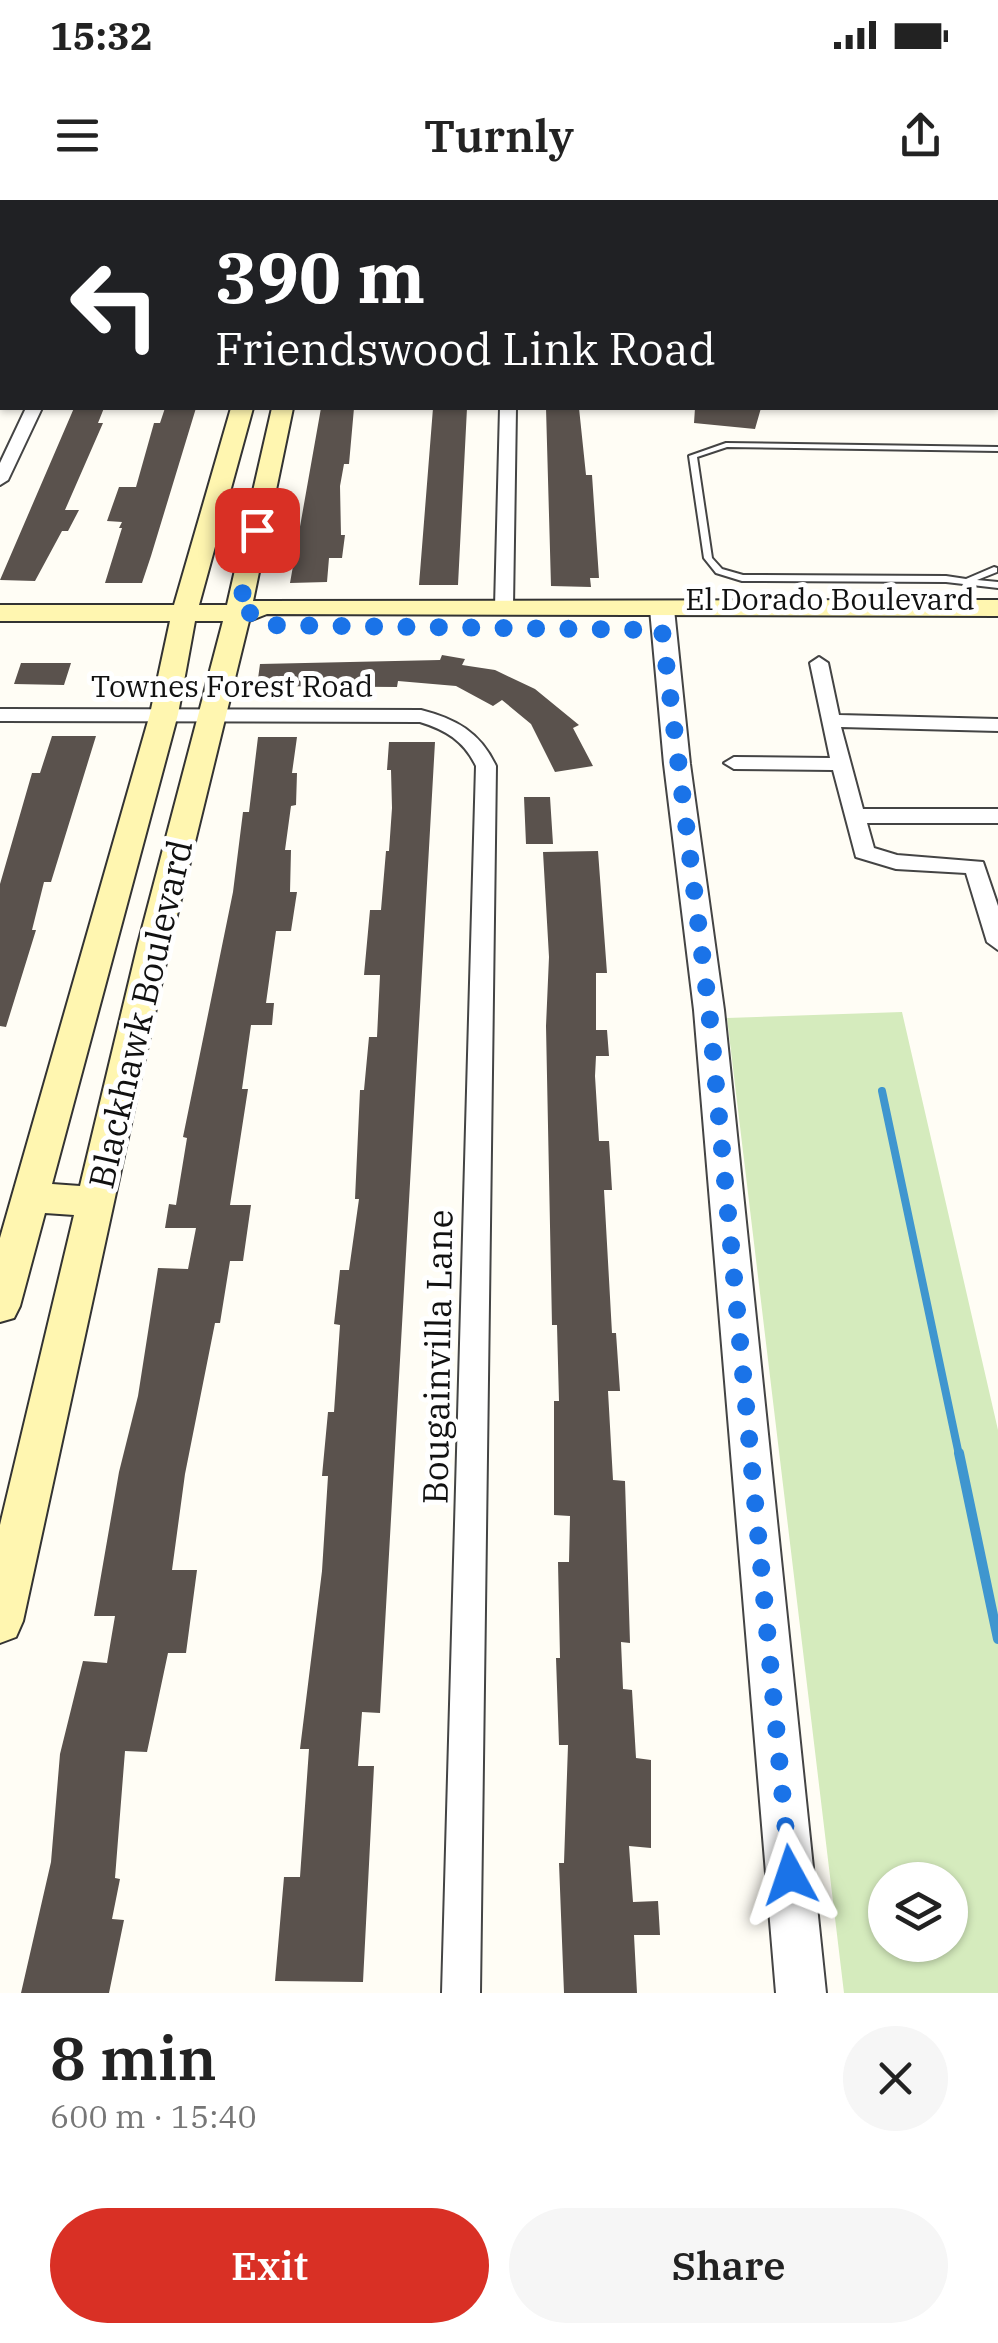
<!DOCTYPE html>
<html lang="en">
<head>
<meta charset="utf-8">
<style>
	:root { --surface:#fff; --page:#f6f6f6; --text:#222; --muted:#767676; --accent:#d93025 }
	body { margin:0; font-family:"IBM Plex Serif",serif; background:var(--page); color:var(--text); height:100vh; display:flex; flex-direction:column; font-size:38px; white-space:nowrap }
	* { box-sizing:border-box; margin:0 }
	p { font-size:32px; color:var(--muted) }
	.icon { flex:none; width:55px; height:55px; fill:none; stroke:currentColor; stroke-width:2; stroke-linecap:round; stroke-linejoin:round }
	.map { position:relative; height:1793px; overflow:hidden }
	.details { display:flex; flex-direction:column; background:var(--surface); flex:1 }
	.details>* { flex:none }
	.banner { position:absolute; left:0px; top:0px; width:1000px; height:210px; box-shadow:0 2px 8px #0004; background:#202124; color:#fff; overflow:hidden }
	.fabs { position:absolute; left:868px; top:1662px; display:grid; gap:20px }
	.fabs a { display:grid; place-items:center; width:100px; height:100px; border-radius:50%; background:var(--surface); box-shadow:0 2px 8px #0004; font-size:50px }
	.pin { position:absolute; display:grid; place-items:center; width:85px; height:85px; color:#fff; margin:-42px; border-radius:20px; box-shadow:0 5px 15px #0006 }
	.me { position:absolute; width:110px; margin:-55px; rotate:355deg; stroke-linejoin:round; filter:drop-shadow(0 0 8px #0008) }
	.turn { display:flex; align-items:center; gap:35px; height:210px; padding:0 50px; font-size:45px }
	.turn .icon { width:130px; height:130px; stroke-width:2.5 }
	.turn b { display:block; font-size:70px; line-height:85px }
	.round { display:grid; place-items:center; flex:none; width:105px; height:105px; border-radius:52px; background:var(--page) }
	.head { display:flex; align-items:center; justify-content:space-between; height:170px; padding:0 50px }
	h1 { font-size:60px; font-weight:600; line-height:75px }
	.button { display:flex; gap:20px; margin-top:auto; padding:20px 50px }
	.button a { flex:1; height:115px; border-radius:60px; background:var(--accent); color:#fff; font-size:40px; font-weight:600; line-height:115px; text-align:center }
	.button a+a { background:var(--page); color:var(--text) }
	.status { display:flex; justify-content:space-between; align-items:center; height:70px; padding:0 50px; background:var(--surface); direction:ltr }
	.status svg { height:28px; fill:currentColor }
	header { display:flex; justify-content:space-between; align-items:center; height:130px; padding:0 50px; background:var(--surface); font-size:45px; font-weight:600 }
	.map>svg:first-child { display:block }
</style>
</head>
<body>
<div class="status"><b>15:32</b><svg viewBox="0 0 49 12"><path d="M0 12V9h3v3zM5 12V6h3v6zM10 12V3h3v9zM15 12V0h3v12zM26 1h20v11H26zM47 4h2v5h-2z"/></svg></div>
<header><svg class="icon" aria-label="menu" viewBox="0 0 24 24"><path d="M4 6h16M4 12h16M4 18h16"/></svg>Turnly<svg class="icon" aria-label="share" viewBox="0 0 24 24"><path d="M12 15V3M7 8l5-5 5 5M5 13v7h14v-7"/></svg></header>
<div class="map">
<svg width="998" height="1793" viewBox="0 0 998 1793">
	<rect width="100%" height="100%" fill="#fffdf5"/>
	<path fill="#d5ebbd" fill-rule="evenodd" d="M 902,812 L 998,1230 L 998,1793 L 844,1793 L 727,818 ZM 885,1680 L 950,1680 L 950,1745 L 885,1745 Z"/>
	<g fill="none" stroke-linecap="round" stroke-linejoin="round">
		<path stroke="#3f96cf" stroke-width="8" d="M 882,891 L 959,1255"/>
		<path stroke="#3f96cf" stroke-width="10" d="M 959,1253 L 998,1439"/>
	</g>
	<path fill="#5a524d" d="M 74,208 L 104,208 L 98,223 L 103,223 L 65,310 L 79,310 L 68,331 L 62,331 L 35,381 L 0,380 Z
		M 165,208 L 196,208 L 151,356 L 142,383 L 105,383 L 122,328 L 119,328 L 122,322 L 107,321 L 119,287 L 136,287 L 154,223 L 160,223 Z
		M 321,208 L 354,208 L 349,264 L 344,264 L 340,286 L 341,335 L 345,335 L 342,358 L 329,358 L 327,382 L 290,383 Z
		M 433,208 L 467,208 L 458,385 L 419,385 Z
		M 546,208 L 579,208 L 586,275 L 592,275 L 599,378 L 590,378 L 591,387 L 551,386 Z
		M 695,208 L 761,208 L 755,229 L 694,223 Z
		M 442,455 L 465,459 L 462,465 L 495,470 L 535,489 L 579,525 L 573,528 L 593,566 L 555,572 L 531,524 L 502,500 L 493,506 L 456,486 L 398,481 L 397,487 L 257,486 L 260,464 L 440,460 Z
		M 21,463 L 71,463 L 64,485 L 14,484 Z
		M 52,536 L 96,536 L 51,682 L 44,682 L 32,730 L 36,730 L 6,827 L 0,826 L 0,684 L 32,573 L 40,573 Z
		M 258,537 L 297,537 L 292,573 L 297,573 L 296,605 L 291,606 L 285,650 L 291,650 L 290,692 L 297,692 L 291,731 L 276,731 L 266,803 L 274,803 L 272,825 L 251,825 L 242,889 L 248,889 L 230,1005 L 251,1005 L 243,1061 L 230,1061 L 220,1123 L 215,1123 L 185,1274 L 172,1370 L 197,1370 L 186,1453 L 168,1453 L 147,1552 L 125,1551 L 115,1678 L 120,1679 L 112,1719 L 124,1720 L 109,1793 L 21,1793 L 51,1662 L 60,1554 L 83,1461 L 107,1463 L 115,1416 L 94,1416 L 119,1272 L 138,1196 L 158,1068 L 188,1069 L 196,1028 L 165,1028 L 169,1004 L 176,1005 L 187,938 L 183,937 L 233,692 L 243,612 L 249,612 Z
		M 389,542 L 435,542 L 380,1513 L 362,1512 L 358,1566 L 374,1566 L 363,1782 L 275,1781 L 284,1677 L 300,1677 L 309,1549 L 300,1549 L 322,1371 L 328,1276 L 322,1276 L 328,1212 L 334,1212 L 340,1125 L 334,1124 L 340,1070 L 349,1070 L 359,999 L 355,999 L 360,890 L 364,890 L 369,837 L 377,837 L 380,775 L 364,775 L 370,710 L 381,710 L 386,651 L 389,651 L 392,608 L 391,570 L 387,570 Z
		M 524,597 L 550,597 L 553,644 L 526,644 Z
		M 598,651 L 607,773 L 596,773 L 596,830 L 607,830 L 609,856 L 596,856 L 595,876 L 599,941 L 609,941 L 612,990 L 604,990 L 612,1133 L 616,1133 L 620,1191 L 608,1191 L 613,1280 L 625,1281 L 630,1443 L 621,1442 L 623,1489 L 632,1490 L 636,1558 L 651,1560 L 651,1648 L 629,1646 L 633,1702 L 658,1701 L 660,1735 L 634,1735 L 637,1793 L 564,1793 L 559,1663 L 564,1663 L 568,1545 L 559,1545 L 556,1458 L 560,1458 L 558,1362 L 569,1362 L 570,1316 L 554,1315 L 554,1201 L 559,1201 L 557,1125 L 552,1125 L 546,826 L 549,757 L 543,652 Z"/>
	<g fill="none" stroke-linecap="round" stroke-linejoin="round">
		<defs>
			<path id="service" d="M 726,243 L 998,247 L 998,251 L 727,247 L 697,257 L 712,358 L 722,369 L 743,375 L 946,376 L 966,379 L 994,367 L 997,368 L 997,372 L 977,380 L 998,382 L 998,388 L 946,382 L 742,381 L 716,373 L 704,358 L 689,256 Z"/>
			<path id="minor" d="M 143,0 L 190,0 L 191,2 L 145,2 Z
				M 26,208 L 42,208 L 8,280 L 0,285 L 0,263 Z
				M 500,208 L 516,208 L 513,407 L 504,412 L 495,407 Z
				M 819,457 L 828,463 L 839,515 L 998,519 L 998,531 L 841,527 L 863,609 L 998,609 L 998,623 L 867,623 L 874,648 L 897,655 L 983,662 L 998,706 L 998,750 L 987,742 L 966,673 L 896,669 L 856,657 L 833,570 L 734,569 L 724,563 L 734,557 L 830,558 L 810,463 Z
				M 0,509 L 421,510 C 456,519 480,532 496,566 L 480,1793 L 442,1793 L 476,566 C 464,541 446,530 420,522 L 0,521 Z"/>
			<path id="tertiary" d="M 662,402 L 674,409 L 690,564 L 724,810 L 826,1793 L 776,1793 L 694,810 L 664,564 L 650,409 Z"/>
			<path id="secondary" d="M 231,208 L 253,208 L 199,405 L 227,405 L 272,208 L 293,208 L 253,401 L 998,400 L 998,416 L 267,414 L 249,421 L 170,744 L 23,1421 L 16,1437 L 0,1443 L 0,1325 L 74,1015 L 45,1013 L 20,1106 L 14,1118 L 0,1122 L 0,1038 L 150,514 L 170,421 L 0,421 L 0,405 L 174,405 ZM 195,421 L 223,421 L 138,744 L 80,986 L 52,984 L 178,514 Z"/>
		</defs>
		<use href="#service" stroke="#444" stroke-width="4"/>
		<use href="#minor" stroke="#444" stroke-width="4"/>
		<use href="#tertiary" stroke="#444" stroke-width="4"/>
		<use href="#secondary" stroke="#333" stroke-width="4"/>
		<use href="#service" fill="#fff" fill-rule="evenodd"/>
		<use href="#minor" fill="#fff" fill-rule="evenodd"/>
		<use href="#tertiary" fill="#fff" fill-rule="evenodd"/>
		<use href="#secondary" fill="#fff6b0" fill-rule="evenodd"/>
	</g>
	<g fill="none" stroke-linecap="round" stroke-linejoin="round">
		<path stroke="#1a73e8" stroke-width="18" stroke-dasharray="0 32.4" d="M 257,330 L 238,413 L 251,413 L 261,425 L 662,430 L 709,810 L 790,1675"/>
	</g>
	<g text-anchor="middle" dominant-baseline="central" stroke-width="10" stroke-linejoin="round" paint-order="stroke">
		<g font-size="30" fill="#111" stroke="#fff">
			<text x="830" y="398">El Dorado Boulevard</text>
			<text x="232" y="485">Townes Forest Road</text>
		</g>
		<g font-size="35" fill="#111" stroke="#fff">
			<text transform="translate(140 814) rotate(-77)">Blackhawk Boulevard</text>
			<text transform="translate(437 1157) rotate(-89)">Bougainvilla Lane</text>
		</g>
	</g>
</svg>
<div class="fabs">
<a><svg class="icon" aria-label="layers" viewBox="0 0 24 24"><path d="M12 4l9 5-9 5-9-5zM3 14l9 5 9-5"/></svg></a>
</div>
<div class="pin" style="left:257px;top:330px;background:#d93025"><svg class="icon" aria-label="arrive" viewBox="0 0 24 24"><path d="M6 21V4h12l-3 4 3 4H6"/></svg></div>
<svg class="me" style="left:790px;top:1675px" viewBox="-20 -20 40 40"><path d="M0-17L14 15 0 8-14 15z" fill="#1a73e8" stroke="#fff" stroke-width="4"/></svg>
<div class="banner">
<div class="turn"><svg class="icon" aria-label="left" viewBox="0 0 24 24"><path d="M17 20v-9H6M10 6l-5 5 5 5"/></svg><div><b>390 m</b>Friendswood Link Road</div></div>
</div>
</div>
<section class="details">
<div class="head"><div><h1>8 min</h1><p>600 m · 15:40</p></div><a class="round"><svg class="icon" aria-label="close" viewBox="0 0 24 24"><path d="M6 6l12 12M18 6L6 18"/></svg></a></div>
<div class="button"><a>Exit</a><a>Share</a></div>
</section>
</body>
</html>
